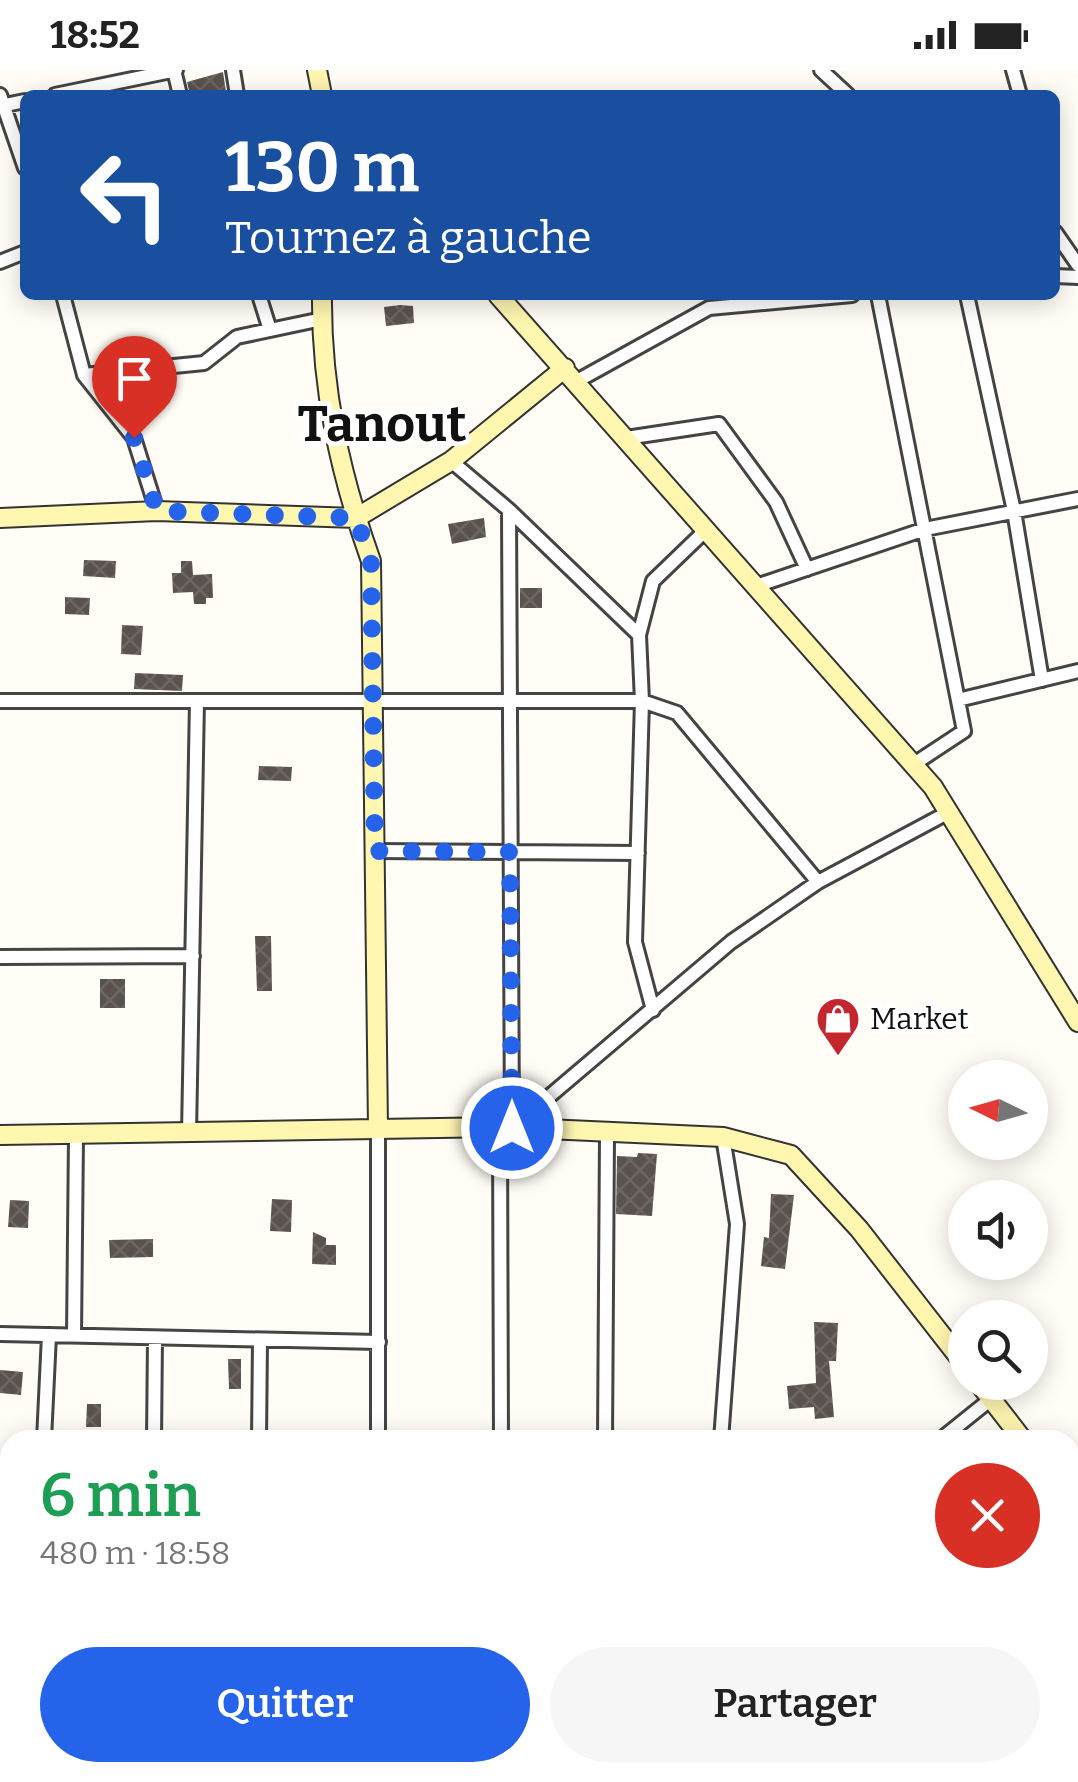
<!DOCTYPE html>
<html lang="fr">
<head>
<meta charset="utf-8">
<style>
	:root { --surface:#fff; --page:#f6f6f6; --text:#222; --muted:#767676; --accent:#2563eb }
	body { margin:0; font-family:Bitter,serif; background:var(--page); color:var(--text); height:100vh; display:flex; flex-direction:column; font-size:38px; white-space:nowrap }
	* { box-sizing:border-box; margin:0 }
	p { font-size:32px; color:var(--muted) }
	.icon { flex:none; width:55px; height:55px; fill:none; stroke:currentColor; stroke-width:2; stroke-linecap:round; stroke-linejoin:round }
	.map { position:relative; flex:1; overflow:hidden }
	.sheet { position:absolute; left:0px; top:1360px; width:1080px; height:352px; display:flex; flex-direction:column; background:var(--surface); border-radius:30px 30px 0 0; box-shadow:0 5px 25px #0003 }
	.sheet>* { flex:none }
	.guide { position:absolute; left:20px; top:20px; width:1040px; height:210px; border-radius:15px; box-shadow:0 5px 25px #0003; background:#1a4fa0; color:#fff; overflow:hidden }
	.needle { width:65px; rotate:275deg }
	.fabs { position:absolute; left:948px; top:990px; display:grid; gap:20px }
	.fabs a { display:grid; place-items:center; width:100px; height:100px; border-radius:50%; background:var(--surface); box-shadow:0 5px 25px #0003; font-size:50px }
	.pin { position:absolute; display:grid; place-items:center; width:85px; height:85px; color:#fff; margin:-102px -42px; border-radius:50% 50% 50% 0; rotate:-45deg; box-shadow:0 0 10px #0007 }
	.pin .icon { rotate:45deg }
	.me { position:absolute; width:110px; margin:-55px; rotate:0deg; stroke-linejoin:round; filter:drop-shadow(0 0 8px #0008) }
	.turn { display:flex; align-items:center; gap:35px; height:210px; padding:0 40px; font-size:45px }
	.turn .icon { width:130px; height:130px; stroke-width:2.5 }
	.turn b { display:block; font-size:70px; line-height:85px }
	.round { display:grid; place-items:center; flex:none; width:105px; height:105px; border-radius:52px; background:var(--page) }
	.summary { display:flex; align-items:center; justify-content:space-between; height:170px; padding:0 40px }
	h1 { font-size:60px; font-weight:600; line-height:75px; color:#1e9e55 }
	.button { display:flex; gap:20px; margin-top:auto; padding:20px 40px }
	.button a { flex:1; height:115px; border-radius:60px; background:var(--accent); color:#fff; font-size:40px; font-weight:600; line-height:115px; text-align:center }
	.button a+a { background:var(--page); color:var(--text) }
	.status { display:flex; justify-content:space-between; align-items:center; height:70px; padding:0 50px; background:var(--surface); direction:ltr }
	.status svg { height:28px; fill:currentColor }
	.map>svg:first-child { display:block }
</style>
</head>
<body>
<div class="status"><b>18:52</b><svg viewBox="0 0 49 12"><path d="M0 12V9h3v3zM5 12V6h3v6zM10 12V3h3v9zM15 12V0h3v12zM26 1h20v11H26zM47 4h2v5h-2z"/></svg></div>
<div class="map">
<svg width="1078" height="1712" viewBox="0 0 1078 1712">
	<defs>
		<pattern id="building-cross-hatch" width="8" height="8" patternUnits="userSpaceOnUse" patternTransform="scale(2.5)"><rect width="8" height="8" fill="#5a524d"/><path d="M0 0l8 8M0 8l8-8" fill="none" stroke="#6d6662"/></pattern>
	</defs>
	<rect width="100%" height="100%" fill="#fffdf5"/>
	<path fill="url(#building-cross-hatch)" d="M 223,2 L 226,22 L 190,25 L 187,12 Z
		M 400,235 L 413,236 L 414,253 L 386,256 L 384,237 Z
		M 484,448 L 486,467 L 452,474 L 448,454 Z
		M 84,490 L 116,491 L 115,508 L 83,506 Z
		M 181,491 L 192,491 L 193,505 L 212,504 L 213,528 L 206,528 L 206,534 L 194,534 L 193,522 L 173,523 L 172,503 L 181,503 Z
		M 520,518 L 542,518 L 542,538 L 520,538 Z
		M 65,527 L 90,528 L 89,545 L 65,544 Z
		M 122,555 L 143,556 L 141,585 L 121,584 Z
		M 135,603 L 183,605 L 182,621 L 134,619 Z
		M 259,696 L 292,697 L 291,711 L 258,710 Z
		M 255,866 L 271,866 L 272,921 L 257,921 Z
		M 100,909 L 125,909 L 125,938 L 100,938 Z
		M 638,1083 L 657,1084 L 652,1146 L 616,1144 L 617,1086 L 637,1087 Z
		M 771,1124 L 794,1125 L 785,1199 L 761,1196 L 764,1167 L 769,1168 Z
		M 272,1129 L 292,1130 L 291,1162 L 270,1161 Z
		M 10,1130 L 29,1131 L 28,1158 L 8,1157 Z
		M 313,1162 L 326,1168 L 326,1175 L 336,1175 L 336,1195 L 312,1194 Z
		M 153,1169 L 153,1187 L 110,1188 L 109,1170 Z
		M 814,1252 L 838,1253 L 836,1291 L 829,1291 L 834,1347 L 815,1349 L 814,1337 L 789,1339 L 787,1316 L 816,1313 Z
		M 228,1289 L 241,1289 L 241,1319 L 229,1319 Z
		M 0,1300 L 23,1302 L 21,1325 L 0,1323 Z
		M 87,1334 L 101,1334 L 101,1357 L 86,1357 Z"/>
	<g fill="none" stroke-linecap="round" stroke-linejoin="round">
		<defs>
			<path id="street" d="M 174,0 L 180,25
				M 233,0 L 237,25
				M 821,0 L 848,25
				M 1013,0 L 1020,25
				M 0,25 L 25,98
				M 55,25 L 176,0
				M 0,36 L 25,31
				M 1055,162 L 1078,195
				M 0,192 L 25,182
				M 1055,206 L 1078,207
				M 63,225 L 84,305 L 134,368 L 157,441
				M 259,225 L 270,260
				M 878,225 L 964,661 L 914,694
				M 967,225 L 1014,441 L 1042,610
				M 84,305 L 204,293 L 237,267 L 322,249
				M 577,311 L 709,238 L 852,225
				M 626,368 L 719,354 L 776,432 L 807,499
				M 451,391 L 509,440 L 639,565 L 642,631 L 635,872 L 653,940
				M 509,440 L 512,1058
				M 756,516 L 925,459 L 1078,429
				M 639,565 L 653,511 L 707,459
				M 958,630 L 1078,601
				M 0,631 L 642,631 L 677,643 L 818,812
				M 375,781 L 638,783
				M 0,887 L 193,886
				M 500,1057 L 501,1370
				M 378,1058 L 378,1370
				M 512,1058 L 731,872 L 818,812 L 949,742
				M 189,1064 L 197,631
				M 0,1264 L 379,1272
				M 74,1266 L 76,1066
				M 44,1370 L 49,1265
				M 154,1370 L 155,1268
				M 259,1370 L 260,1270
				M 605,1370 L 607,1065
				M 721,1370 L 737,1154 L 723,1067
				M 940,1370 L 991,1329
				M 1070,1626 L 1078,1622
				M 502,1702 L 502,1712
				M 30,1712 L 31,1702
				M 149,1712 L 149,1702
				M 258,1712 L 258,1702
				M 376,1712 L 376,1702
				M 603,1712 L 603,1702
				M 761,1712 L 848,1702"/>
			<path id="secondary" d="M 317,0 L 322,25
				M 322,225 C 321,318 340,404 371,491 L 378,1058
				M 498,225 L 933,717 L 1078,952
				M 0,448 L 157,441 L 356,448 L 451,391 L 565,298
				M 0,1065 L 500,1057 L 723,1067 L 791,1085 L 859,1159 L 965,1295
				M 978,1312 L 1023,1370
				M 1070,1430 L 1078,1441"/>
		</defs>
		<use href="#street" stroke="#444" stroke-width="18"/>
		<use href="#secondary" stroke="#333" stroke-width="22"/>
		<use href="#street" stroke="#fff" stroke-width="12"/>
		<use href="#secondary" stroke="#fff6b0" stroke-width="18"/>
	</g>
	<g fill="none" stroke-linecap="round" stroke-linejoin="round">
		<path stroke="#2563eb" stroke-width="18" stroke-dasharray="0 32.4" d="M 134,368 L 157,441 L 356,448 L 371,491 L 375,781 L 510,782 L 512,1058"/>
	</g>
	<defs>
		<symbol id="shop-pin" viewBox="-11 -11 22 30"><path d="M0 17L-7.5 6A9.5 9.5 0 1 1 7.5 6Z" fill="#c4262e" stroke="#fff"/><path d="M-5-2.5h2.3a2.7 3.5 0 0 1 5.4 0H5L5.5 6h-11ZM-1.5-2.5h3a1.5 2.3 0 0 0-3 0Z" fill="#fff"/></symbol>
	</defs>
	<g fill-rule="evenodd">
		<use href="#shop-pin" x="813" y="924" width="50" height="68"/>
	</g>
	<g text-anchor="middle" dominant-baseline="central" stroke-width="10" stroke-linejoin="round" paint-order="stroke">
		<g font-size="30" fill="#111" stroke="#fff" text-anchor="start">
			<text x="870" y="949">Market</text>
		</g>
		<g font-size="50" font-weight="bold" fill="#111" stroke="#fff">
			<text x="382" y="354">Tanout</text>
		</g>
	</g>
</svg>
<div class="fabs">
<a><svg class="needle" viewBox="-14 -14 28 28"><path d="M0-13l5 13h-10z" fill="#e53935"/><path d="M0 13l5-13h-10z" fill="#767676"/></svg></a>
<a><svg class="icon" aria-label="sound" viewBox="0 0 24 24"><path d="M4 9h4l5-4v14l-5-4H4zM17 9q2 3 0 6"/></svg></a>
<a><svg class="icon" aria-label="search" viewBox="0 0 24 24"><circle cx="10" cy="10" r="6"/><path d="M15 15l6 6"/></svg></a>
</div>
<div class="pin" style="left:134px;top:368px;background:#d93025"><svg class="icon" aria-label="arrive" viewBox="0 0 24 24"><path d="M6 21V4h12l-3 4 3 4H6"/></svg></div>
<svg class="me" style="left:512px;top:1058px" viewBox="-20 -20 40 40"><circle r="17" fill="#2563eb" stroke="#fff" stroke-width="3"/><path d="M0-11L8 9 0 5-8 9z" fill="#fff"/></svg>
<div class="guide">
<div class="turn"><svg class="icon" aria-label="left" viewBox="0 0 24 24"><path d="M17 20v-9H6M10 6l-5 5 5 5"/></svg><div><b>130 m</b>Tournez à gauche</div></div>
</div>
<section class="sheet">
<div class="summary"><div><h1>6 min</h1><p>480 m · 18:58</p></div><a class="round" style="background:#d93025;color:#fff"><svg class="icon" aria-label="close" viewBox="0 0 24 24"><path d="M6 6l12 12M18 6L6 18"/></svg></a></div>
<div class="button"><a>Quitter</a><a>Partager</a></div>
</section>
</div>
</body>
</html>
